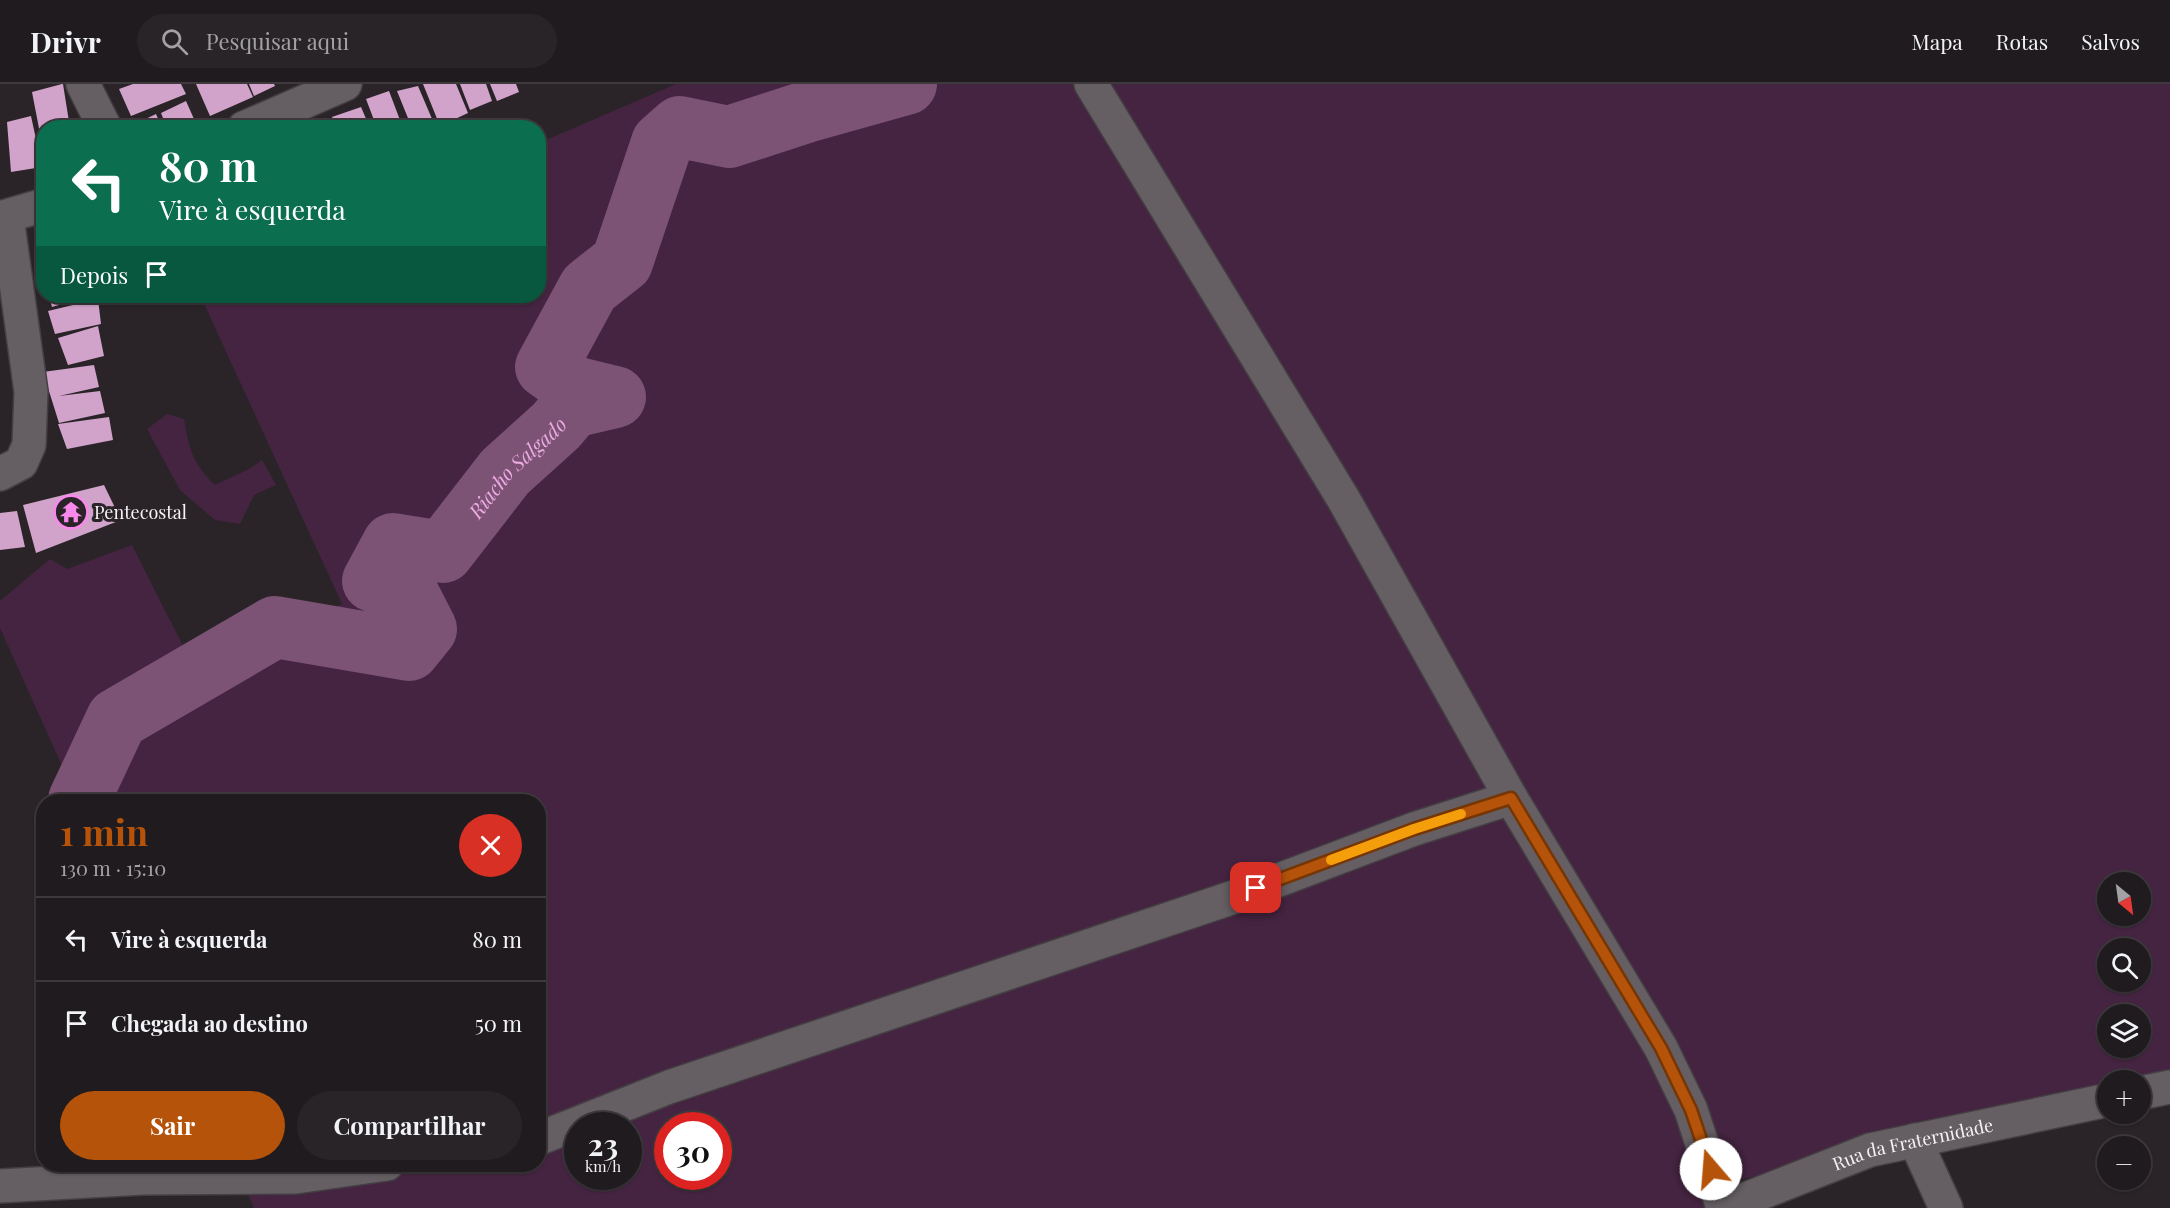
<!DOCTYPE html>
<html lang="pt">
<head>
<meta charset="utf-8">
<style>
	:root { --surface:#201b1f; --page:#282428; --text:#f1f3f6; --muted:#a2a1a4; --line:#3d393d; --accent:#b45309 }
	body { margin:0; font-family:"Playfair Display",serif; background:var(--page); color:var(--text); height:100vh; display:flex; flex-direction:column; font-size:22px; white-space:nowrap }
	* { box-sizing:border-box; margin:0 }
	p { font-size:20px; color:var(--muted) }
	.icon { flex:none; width:33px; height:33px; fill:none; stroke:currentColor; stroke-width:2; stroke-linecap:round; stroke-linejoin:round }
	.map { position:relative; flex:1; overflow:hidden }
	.sheet { position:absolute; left:36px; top:710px; width:510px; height:378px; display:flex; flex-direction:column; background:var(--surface); border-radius:24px; box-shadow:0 2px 4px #0004,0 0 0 2px var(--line) }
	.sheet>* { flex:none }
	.hud { position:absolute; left:36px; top:36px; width:510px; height:183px; border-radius:24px; box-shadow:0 2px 4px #0004,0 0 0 2px var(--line); background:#0b6e4f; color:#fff; overflow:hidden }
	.needle { width:39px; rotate:151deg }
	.controls { position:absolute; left:2097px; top:788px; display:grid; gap:12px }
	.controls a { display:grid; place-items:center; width:54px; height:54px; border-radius:50%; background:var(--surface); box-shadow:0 2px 4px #0004,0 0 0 2px var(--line); font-size:30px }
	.speed { position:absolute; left:564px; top:1028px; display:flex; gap:12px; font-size:30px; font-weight:700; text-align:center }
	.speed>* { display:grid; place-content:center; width:78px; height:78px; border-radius:50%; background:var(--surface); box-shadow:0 2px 4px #0004,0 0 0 2px var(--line); line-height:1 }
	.speed small { font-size:15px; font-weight:400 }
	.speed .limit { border:9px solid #d22; background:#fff; color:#111 }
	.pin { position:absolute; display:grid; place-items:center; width:51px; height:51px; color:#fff; margin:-26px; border-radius:12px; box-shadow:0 3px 9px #0006 }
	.me { position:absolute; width:66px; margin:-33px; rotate:342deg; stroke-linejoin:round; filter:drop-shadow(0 0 4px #0008) }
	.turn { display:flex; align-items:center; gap:21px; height:126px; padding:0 24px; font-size:27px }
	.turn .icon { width:78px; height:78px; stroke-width:2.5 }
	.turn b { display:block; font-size:42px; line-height:51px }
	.then { display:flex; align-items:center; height:57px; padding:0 24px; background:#0003; gap:12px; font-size:22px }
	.round { display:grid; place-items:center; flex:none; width:63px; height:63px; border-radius:32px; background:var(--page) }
	.overview { display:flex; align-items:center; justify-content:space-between; height:102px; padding:0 24px }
	h1 { font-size:36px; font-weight:700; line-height:45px; color:var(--accent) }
	.primary-button { display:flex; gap:12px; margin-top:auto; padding:12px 24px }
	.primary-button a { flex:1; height:69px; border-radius:36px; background:var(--accent); color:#fff; font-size:24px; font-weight:700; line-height:69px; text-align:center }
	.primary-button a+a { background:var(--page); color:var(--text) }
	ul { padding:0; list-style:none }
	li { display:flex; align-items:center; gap:18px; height:84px; padding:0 24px; border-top:2px solid var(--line) }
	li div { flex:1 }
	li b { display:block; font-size:22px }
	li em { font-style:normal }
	header { display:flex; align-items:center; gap:36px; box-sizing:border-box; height:84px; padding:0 30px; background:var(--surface); border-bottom:2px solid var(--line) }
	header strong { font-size:28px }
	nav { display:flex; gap:33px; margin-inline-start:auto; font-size:21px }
	.search { width:420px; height:54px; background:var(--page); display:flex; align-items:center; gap:15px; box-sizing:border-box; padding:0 21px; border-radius:33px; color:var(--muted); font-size:22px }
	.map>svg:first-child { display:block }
</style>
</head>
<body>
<header>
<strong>Drivr</strong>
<div class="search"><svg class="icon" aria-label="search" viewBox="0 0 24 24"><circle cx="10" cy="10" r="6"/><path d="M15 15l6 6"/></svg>Pesquisar aqui</div>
<nav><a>Mapa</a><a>Rotas</a><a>Salvos</a></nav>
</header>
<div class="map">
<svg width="2170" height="1124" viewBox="0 0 2170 1124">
	<rect width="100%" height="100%" fill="#2a2429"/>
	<path fill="#452441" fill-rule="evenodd" d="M 676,0 L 2170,0 L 2170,990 L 2140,996 L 2108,996 L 2107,1005 L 1735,1097 L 1712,1124 L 254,1124 L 235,1080 L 538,1080 L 538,717 L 78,717 L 0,544 L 0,517 L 50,475 L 67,485 L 132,461 L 191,578 L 342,520 L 201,213 L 538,212 L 539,59 ZM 2108,798 L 2140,798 L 2140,831 L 2108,831 ZM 2108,864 L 2140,864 L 2140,897 L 2108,897 ZM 2108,930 L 2140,930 L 2140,963 L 2108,963 ZM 578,1041 L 628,1041 L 628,1092 L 578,1092 ZM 668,1041 L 718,1041 L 718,1092 L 668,1092 Z
		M 167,330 L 184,335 C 189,365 193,380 215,401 L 251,384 L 262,376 L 276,401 L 254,411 L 240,440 L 215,436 L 180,406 L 147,345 Z"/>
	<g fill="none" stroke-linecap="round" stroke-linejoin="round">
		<path stroke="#7c5275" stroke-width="62" id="s1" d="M 79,716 L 117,635 L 275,543 L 409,566 L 426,545 L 407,508 L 373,497 L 393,460 L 443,468 L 505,388 L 556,342 L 572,323 L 615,313 L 574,303 L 546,283 L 589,204 L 622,178 L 662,59 L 680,43 L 729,53 L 806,28 L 906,0"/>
	</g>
	<path fill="#d2a3ca" d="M 62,0 L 63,0 L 70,44 L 44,44 L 42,60 L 32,8 Z
		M 133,0 L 181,0 L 186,10 L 131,32 L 119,5 Z
		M 196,0 L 247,0 L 253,13 L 210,32 Z
		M 249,0 L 274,0 L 275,2 L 254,12 Z
		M 423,0 L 456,0 L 468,29 L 440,42 Z
		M 460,0 L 486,0 L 492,17 L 470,26 Z
		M 490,0 L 516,0 L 519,8 L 497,17 Z
		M 418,2 L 435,42 L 412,44 L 397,7 Z
		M 389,7 L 403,44 L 377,44 L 366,15 Z
		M 186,17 L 198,44 L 167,44 L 161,29 Z
		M 361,23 L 370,44 L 336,44 L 332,33 Z
		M 156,30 L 162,44 L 131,44 L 131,42 Z
		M 31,32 L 42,83 L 11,88 L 7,38 Z
		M 49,212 L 90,212 L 52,223 Z
		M 98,215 L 101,240 L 55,250 L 48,227 Z
		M 98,242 L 104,272 L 68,281 L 58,254 Z
		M 94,281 L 99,303 L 59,312 L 100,307 L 105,329 L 59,339 L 43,288 Z
		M 109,333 L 113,356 L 67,365 L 58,340 Z
		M 104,401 L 121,436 L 36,469 L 23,421 Z
		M 17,427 L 25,463 L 0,466 L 0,429 Z"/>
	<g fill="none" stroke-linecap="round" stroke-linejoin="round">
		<defs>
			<g id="street">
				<path d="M 83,0 L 105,44"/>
				<path d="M 1091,0 L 1344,416 L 1511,714 L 1661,964 L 1691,1026 L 1723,1124"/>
				<path d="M 244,44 L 345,0"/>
				<path d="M 0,134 L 44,121"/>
				<path d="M 0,390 L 21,379 L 29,361 L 31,308 L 7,133"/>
				<path d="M 2140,1009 L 2170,1003"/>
				<path d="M 538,1055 L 669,1003 L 1234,813 L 1414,745 L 1511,714"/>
				<path d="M 1915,1056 L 1946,1124"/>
				<path d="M 0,1102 L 143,1094 L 296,1093 L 387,1080"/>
				<path id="s2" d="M 1723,1124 L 1870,1066 L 2108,1016"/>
			</g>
		</defs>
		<use href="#street" stroke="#443f43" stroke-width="36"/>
		<use href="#street" stroke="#655f64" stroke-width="33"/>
	</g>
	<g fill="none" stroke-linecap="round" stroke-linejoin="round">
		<defs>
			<path id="route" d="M 1256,804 L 1414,745 L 1511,714 L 1661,964 L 1691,1026 L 1711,1085"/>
		</defs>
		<use href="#route" stroke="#753606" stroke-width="15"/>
		<use href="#route" stroke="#b45309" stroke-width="10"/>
		<path stroke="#f59e0b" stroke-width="10" d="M 1331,776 L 1414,745 L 1461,730"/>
	</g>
	<defs>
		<symbol id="temple-ring" viewBox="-11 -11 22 22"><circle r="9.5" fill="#2a2429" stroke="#f888ea" stroke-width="1.5"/><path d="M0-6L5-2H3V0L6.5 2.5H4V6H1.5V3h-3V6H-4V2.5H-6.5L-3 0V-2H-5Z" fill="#f888ea"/></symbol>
	</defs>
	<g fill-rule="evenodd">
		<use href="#temple-ring" x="52" y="409" width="38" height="38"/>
	</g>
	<g text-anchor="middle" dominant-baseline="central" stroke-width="6" stroke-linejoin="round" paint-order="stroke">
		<g font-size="18" fill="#f5f1f4" stroke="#2a2429" text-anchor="start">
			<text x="94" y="428">Pentecostal</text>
		</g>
		<g font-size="18" fill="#f5f1f4" stroke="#2a2429">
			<text stroke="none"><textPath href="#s2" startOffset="201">Rua da Fraternidade</textPath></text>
		</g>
		<g font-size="20" font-style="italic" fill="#edabe3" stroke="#2a2429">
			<text stroke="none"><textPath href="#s1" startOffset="718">Riacho Salgado</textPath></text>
		</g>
	</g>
</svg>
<div class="controls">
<a><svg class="needle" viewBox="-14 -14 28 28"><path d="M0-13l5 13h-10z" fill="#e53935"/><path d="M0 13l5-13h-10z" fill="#a2a1a4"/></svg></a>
<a><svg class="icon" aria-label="search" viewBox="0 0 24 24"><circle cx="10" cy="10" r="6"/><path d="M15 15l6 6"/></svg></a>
<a><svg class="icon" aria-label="layers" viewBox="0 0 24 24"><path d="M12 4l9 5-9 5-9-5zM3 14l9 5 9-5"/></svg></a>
<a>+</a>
<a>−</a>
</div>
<div class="speed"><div>23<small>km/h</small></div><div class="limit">30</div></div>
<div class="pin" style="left:1256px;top:804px;background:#d93025"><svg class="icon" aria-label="arrive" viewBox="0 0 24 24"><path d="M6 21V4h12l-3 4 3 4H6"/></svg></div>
<svg class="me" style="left:1711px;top:1085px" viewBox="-20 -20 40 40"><circle r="19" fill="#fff"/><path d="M0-13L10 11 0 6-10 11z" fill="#b45309"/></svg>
<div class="hud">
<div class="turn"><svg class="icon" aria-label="left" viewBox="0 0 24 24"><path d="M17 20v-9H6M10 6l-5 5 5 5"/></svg><div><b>80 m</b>Vire à esquerda</div></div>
<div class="then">Depois<svg class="icon" aria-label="arrive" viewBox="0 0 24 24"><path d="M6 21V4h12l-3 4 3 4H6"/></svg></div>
</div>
<section class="sheet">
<div class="overview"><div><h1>1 min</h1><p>130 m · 15:10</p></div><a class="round" style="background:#d93025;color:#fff"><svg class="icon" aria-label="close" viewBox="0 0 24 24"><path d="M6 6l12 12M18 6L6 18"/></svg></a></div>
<ul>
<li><svg class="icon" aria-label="left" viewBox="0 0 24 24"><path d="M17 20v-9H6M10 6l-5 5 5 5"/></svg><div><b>Vire à esquerda</b></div><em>80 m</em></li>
<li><svg class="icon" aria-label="arrive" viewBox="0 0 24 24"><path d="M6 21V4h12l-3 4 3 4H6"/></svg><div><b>Chegada ao destino</b></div><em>50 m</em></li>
</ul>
<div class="primary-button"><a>Sair</a><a>Compartilhar</a></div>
</section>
</div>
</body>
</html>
